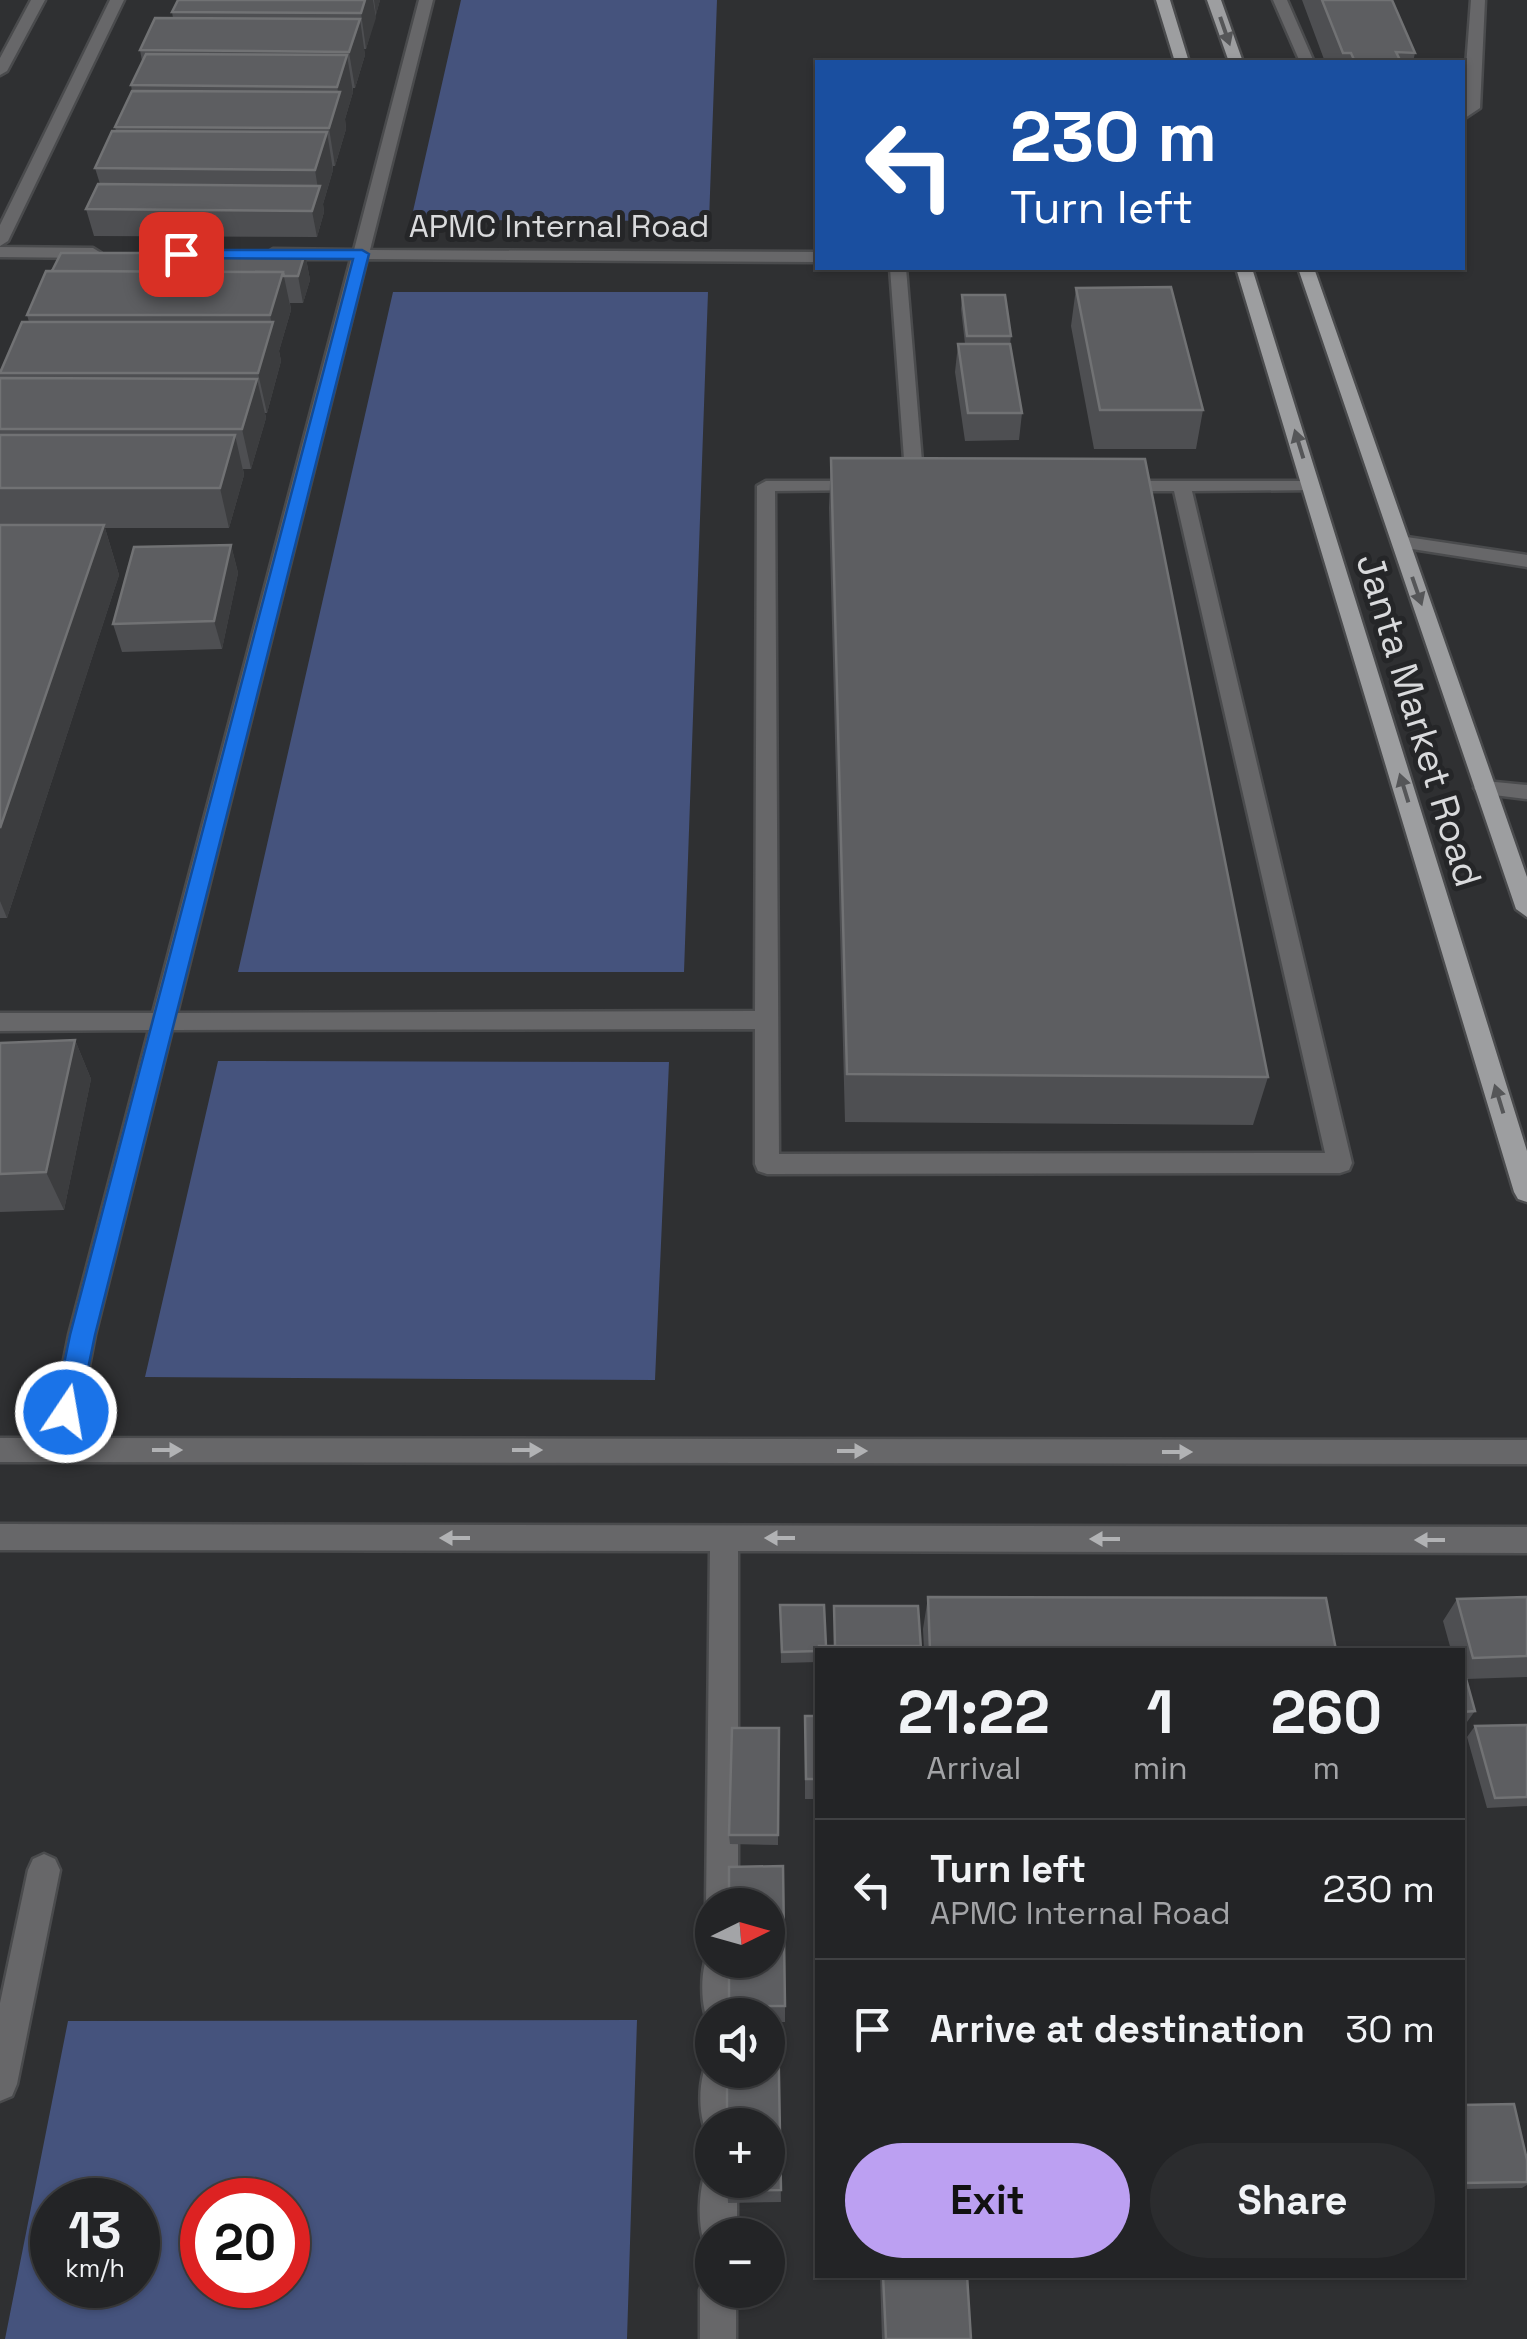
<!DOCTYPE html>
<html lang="en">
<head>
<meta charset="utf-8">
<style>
	:root { --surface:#232426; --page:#2b2c2e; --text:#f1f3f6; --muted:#a3a4a7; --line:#404143; --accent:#bca0f2 }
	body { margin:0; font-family:"Space Grotesk",sans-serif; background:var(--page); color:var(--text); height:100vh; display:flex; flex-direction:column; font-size:38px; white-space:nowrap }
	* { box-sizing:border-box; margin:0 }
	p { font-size:32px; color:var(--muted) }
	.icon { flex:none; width:55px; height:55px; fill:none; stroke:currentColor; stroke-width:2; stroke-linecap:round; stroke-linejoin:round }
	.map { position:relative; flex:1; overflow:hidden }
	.sheet { position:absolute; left:815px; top:1648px; width:650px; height:630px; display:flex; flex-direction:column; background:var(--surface); border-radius:0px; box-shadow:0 2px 8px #0004,0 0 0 2px var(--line) }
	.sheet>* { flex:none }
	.hud { position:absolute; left:815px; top:60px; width:650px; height:210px; border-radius:0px; box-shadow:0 2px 8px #0004,0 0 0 2px var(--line); background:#1a4fa0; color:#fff; overflow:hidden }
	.needle { width:65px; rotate:85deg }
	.buttons { position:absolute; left:695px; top:1888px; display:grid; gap:20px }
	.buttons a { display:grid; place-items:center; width:90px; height:90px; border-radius:50%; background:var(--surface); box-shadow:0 2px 8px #0004,0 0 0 2px var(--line); font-size:50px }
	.speed { position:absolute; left:30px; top:2178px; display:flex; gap:20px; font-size:50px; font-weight:700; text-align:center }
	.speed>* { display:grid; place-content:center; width:130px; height:130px; border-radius:50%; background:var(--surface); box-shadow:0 2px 8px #0004,0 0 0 2px var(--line); line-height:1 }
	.speed small { font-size:25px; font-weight:400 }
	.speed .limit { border:15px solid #d22; background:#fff; color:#111 }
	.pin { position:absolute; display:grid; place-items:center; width:85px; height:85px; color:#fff; margin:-42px; border-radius:20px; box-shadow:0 5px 15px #0006 }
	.me { position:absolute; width:110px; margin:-55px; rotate:12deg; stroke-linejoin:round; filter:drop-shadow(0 0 8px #0008) }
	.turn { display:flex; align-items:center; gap:35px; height:210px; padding:0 30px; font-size:45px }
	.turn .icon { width:130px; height:130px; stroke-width:2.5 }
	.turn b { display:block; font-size:70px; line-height:85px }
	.eta { display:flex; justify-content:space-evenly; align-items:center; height:170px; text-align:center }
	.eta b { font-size:60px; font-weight:700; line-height:70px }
	.action { display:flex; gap:20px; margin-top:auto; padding:20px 30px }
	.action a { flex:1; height:115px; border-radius:60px; background:var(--accent); color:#111; font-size:40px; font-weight:700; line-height:115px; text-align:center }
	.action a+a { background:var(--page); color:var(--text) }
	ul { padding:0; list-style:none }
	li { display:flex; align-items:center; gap:30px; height:140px; padding:0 30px; border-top:2px solid var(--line) }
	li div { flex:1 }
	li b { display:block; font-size:38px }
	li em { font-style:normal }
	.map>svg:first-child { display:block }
</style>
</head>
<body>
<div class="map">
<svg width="1527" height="2339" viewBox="0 0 1527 2339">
	<rect width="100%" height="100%" fill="#2f3032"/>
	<path fill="#45537d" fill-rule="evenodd" d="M 461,0 L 717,0 L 709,221 L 411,220 Z
		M 393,292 L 708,292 L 684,972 L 238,972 Z
		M 218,1061 L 669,1062 L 655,1380 L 145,1377 Z
		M 637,2020 L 627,2339 L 5,2339 L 68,2021 ZM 52,2200 L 138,2200 L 138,2285 L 52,2285 ZM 202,2200 L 288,2200 L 288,2285 L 202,2285 Z"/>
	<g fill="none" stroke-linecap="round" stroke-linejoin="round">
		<defs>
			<path id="minor" d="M 31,0 L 45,0 L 7,71 L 0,75 L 0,58 Z
				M 110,0 L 124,0 L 8,241 L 0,246 L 0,225 Z
				M 419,0 L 433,0 L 370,250 L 818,252 L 818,262 L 367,259 L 177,1013 L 755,1011 L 757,486 L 766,481 L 862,481 L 871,486 L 868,490 L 775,491 L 779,1154 L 1325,1153 L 1174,491 L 1117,491 L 1108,486 L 1117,481 L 1312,481 L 1318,482 L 1318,490 L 1192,491 L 1352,1163 L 1349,1170 L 1340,1173 L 767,1174 L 758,1171 L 755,1164 L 755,1029 L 172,1030 L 95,1335 L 75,1438 L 1527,1440 L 1527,1464 L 0,1462 L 0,1438 L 48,1438 L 69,1335 L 149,1030 L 0,1031 L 0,1013 L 153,1013 L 351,259 L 273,259 L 265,254 L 273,249 L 354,250 Z
				M 1273,0 L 1287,0 L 1314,62 L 1300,62 Z
				M 1471,0 L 1485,0 L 1480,108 L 1462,120 Z
				M 0,247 L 93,248 L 101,253 L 93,258 L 0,257 Z
				M 890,268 L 906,268 L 924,486 L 915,491 L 906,486 Z
				M 1400,536 L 1527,555 L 1527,567 L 1393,546 L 1393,538 Z
				M 1485,781 L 1527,785 L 1527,799 L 1478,793 L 1474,788 L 1478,783 Z
				M 0,1524 L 1527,1527 L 1527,1553 L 738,1551 L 738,1905 L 712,1905 L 712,1917 L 706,1905 L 710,1551 L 0,1550 Z
				M 44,1854 L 55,1859 L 60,1870 L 17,2084 L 12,2096 L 0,2101 L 0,2003 L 28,1870 L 33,1859 Z
				M 712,1947 L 712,1960 L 737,1960 L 738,2015 L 712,2015 L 712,2028 C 699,2012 699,1963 712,1947 Z
				M 712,2056 L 712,2070 L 737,2070 L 737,2125 L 712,2125 L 712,2139 C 696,2126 697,2070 712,2056 Z
				M 712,2165 L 712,2180 L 737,2180 L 737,2235 L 712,2235 L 712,2250 L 706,2248 C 697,2226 698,2190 707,2168 Z
				M 712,2274 L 712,2290 L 736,2290 L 736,2339 L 700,2339 L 700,2290 L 705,2277 Z"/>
			<path id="major" d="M 1156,0 L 1170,0 L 1189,62 L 1175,62 Z
				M 1207,0 L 1221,0 L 1243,62 L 1229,62 Z
				M 1236,268 L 1252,268 L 1527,1151 L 1527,1202 L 1518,1199 L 1514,1192 Z
				M 1298,268 L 1314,268 L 1527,877 L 1527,917 L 1516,909 Z"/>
		</defs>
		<use href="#minor" stroke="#4a4b4d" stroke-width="5"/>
		<use href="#major" stroke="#4a4b4d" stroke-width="5"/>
		<use href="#minor" fill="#676769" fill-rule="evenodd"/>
		<use href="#major" fill="#9d9ea0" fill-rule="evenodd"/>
	</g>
	<path fill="#4e4f52" d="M 178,0 L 380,0 L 366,49 L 364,49 L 365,55 L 355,88 L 353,88 L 353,92 L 345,119 L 346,129 L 335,166 L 333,166 L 333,170 L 323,204 L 324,212 L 317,237 L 94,236 L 86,209 L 100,184 L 95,168 L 116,131 L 115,127 L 132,91 L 131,85 L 142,61 L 140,50 L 173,18 L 172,12 Z
		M 1302,0 L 1392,0 L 1415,53 L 1413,62 L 1325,62 Z
		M 305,253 L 310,280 L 303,303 L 290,303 L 291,310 L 279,351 L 281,361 L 267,413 L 265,413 L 266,418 L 251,469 L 243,469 L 244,475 L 229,528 L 105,528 L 119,575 L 7,918 L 0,918 L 0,370 L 29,322 L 27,315 Z
		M 1076,288 L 1203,410 L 1196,449 L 1094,449 L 1071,326 Z
		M 962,295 L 1011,336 L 1010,344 L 1022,413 L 1019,440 L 965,441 L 955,372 L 958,344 L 965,344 L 961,309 Z
		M 831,458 L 1268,1077 L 1253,1125 L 845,1122 L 829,508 Z
		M 231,545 L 238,573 L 222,649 L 122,652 L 113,624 Z
		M 75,1040 L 91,1079 L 64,1210 L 0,1212 L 0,1043 Z
		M 928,1597 L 1336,1650 L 924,1650 L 923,1629 Z
		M 1527,1597 L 1527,1677 L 1466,1679 L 1475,1711 L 1467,1722 L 1462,1722 L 1462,1650 L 1451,1650 L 1443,1621 L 1457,1599 Z
		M 780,1605 L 826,1646 L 834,1646 L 834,1606 L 918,1606 L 921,1650 L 818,1650 L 818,1662 L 781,1663 Z
		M 805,1716 L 818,1716 L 818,1799 L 805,1799 Z
		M 1527,1725 L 1527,1806 L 1487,1808 L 1467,1737 L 1475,1726 Z
		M 779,1728 L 778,1845 L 730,1844 L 729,1835 Z
		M 729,2006 L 785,2006 L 785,2022 L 778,2022 L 781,2202 L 728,2203 L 727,2180 L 768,2070 L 768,2015 L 730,2015 Z
		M 1462,2105 L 1527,2160 L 1527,2185 L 1522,2188 L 1462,2189 Z
		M 880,2275 L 967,2275 L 971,2339 L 882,2339 Z"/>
	<path fill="#3c3d3f" d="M 365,0 L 373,0 L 376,18 L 366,49 L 361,13 Z
		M 374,0 L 380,0 L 376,15 Z
		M 360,19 L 365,55 L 355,88 L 349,52 Z
		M 347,55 L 353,92 L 345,119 L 346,129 L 335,166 L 329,128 L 339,96 L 337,87 Z
		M 327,132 L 333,170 L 323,204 L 324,212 L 317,237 L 312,211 L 318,189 L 315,170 Z
		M 305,253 L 310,280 L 303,303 L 298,276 Z
		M 283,272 L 291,310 L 279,351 L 281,361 L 267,413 L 258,373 L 272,326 L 270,315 Z
		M 257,379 L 266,418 L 251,469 L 242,429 Z
		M 235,435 L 244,475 L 229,528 L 220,488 Z
		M 104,525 L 119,575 L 7,918 L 0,901 L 0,828 Z
		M 231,545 L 238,573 L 222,649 L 214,621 Z
		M 75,1040 L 91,1079 L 64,1210 L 46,1172 Z"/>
	<path fill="#5d5e61" stroke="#717274" stroke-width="2.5" d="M 178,0 L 365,0 L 361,13 L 172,12 Z
		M 1322,0 L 1392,0 L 1415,53 L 1396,52 L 1401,62 L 1355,62 L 1351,53 L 1343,53 Z
		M 155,18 L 360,19 L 349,52 L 140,50 Z
		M 146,54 L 347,55 L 337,87 L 131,85 Z
		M 132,91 L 340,92 L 329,128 L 115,127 Z
		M 112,131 L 327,132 L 315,170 L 95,168 Z
		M 98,184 L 320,186 L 312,211 L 86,209 Z
		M 61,253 L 305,253 L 298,276 L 284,276 L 283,272 L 52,271 Z
		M 46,271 L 283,272 L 270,315 L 27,315 Z
		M 1171,287 L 1203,410 L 1100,410 L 1076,288 Z
		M 962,295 L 1005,295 L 1011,336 L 967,336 Z
		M 22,322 L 273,322 L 258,373 L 0,373 Z
		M 958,344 L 1010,344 L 1022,413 L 968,413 Z
		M 0,378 L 257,379 L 242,429 L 0,429 Z
		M 0,435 L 235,435 L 220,488 L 0,488 Z
		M 831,458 L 1145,459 L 1268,1077 L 847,1074 Z
		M 0,525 L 104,525 L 0,828 Z
		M 231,545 L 214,621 L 113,624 L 134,547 Z
		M 75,1040 L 46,1172 L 0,1174 L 0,1043 Z
		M 928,1597 L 1326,1598 L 1336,1650 L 930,1650 Z
		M 1527,1597 L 1527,1656 L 1473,1658 L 1457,1599 Z
		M 780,1605 L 824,1605 L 826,1646 L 819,1646 L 818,1651 L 782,1652 Z
		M 834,1606 L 918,1606 L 921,1649 L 919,1649 L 919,1646 L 835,1646 Z
		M 819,1646 L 919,1646 L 919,1650 L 819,1650 Z
		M 1462,1664 L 1475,1711 L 1462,1712 Z
		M 805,1716 L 818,1716 L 818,1779 L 806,1779 Z
		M 1527,1725 L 1527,1797 L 1495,1798 L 1475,1726 Z
		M 732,1728 L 779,1728 L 778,1835 L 729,1835 Z
		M 783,1866 L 785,2006 L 729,2006 L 729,1960 L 768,1960 L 768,1905 L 729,1905 L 729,1867 Z
		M 768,2021 L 778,2021 L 781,2190 L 727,2191 L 727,2180 L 768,2180 L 768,2125 L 727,2125 L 727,2070 L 768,2070 Z
		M 1514,2104 L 1527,2160 L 1527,2182 L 1462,2183 L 1462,2105 Z
		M 883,2275 L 967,2275 L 971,2339 L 886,2339 Z"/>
	<defs><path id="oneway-solid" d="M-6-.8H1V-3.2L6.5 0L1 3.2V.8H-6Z" transform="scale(2.5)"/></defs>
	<g fill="#555658">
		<use href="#oneway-solid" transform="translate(1225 31) rotate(71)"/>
		<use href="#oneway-solid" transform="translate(1299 444) rotate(-107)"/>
		<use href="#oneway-solid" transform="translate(1417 591) rotate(71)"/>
		<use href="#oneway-solid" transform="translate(1404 788) rotate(-107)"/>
		<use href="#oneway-solid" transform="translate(1499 1099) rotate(-107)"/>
	</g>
	<g fill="#b1b2b4">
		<use href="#oneway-solid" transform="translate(167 1450)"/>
		<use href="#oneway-solid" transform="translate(527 1450)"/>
		<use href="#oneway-solid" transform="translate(852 1451)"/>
		<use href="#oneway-solid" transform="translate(1177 1452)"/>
		<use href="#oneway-solid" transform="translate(455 1538) rotate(-180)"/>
		<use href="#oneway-solid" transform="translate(780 1538) rotate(-180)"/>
		<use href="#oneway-solid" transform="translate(1105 1539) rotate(-180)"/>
		<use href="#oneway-solid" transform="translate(1430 1540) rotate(-180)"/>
	</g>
	<path fill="#1a73e8" stroke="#114b97" stroke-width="2.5" d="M 176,250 L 362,250 L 369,254 L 95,1335 L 79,1412 L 75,1419 L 66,1422 L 58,1419 L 54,1412 L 70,1335 L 353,259 L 181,258 L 176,257 Z"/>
	<g text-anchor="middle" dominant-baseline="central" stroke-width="10" stroke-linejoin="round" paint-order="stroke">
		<g font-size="32" fill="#d9dadc" stroke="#252628">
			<text x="559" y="226">APMC Internal Road</text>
		</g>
		<g font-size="38" fill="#d9dadc" stroke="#252628">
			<text transform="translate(1419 720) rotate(73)">Janta Market Road</text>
		</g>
	</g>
</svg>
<div class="buttons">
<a><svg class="needle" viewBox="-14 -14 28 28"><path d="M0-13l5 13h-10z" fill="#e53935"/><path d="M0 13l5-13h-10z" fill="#a3a4a7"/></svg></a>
<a><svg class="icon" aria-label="sound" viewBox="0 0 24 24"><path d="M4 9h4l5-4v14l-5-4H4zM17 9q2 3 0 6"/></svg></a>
<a>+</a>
<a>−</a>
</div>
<div class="speed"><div>13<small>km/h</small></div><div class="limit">20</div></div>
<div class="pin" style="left:181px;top:254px;background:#d93025"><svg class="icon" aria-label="arrive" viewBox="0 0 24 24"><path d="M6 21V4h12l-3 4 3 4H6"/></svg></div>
<svg class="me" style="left:66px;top:1412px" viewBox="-20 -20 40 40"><circle r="17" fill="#1a73e8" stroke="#fff" stroke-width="3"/><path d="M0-11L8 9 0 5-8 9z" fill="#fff"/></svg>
<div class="hud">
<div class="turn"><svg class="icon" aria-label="left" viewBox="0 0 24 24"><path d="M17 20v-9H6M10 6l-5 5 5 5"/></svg><div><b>230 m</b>Turn left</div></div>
</div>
<section class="sheet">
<div class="eta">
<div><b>21:22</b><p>Arrival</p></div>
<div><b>1</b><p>min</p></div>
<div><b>260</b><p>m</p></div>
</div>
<ul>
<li><svg class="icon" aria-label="left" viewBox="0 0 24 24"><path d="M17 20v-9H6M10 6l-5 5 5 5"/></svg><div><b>Turn left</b><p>APMC Internal Road</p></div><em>230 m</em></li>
<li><svg class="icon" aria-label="arrive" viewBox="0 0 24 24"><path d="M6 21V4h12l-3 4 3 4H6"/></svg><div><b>Arrive at destination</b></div><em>30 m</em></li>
</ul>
<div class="action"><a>Exit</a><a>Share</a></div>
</section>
</div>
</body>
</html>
